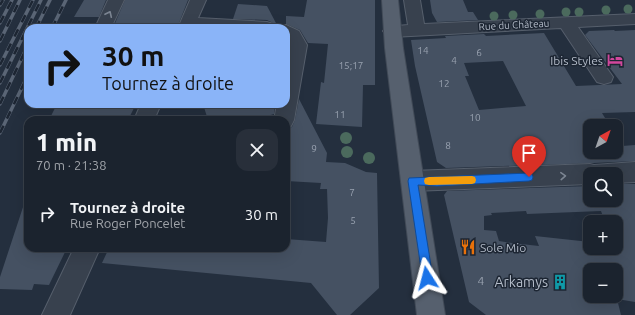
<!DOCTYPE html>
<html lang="fr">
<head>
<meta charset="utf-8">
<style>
	:root { --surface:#1b232e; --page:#282f3a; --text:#f1f3f6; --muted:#a0a4aa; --line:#39404a }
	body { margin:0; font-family:Ubuntu,sans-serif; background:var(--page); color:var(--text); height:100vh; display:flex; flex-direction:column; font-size:15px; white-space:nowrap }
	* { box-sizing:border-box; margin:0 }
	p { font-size:13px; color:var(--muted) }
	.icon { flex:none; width:22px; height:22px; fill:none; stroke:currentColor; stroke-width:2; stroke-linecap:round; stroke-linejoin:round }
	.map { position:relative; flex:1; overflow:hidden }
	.side { position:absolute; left:24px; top:116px; width:266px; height:136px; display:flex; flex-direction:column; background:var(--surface); border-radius:12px; box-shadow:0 4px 16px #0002,0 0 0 1px var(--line) }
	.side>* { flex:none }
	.hud { position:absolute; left:24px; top:24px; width:266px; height:84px; border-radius:12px; box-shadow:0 4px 16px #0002,0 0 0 1px var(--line); background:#8ab4f8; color:#111; overflow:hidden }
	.needle { width:26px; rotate:40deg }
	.fabs { position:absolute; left:583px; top:119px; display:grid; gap:8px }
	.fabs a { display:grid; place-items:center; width:40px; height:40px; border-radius:8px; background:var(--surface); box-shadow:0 4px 16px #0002,0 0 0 1px var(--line); font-size:20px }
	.pin { position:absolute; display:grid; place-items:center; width:34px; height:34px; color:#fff; margin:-41px -17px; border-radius:50% 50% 50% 0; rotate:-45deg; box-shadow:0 0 4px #0007 }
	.pin .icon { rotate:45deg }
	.me { position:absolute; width:44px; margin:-22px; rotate:351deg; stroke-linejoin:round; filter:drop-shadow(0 0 3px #0008) }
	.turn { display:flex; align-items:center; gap:14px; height:84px; padding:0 12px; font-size:18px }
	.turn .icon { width:52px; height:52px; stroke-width:2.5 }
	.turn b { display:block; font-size:28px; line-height:34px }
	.round { display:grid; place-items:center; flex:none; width:42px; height:42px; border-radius:12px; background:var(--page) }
	.overview { display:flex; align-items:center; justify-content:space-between; height:68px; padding:0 12px }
	h1 { font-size:24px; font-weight:800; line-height:30px }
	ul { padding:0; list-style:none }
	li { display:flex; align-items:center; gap:12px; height:60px; padding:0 12px }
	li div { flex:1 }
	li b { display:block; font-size:15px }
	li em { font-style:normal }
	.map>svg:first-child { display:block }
</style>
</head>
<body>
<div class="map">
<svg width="635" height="315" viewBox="0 0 635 315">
	<rect width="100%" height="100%" fill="#242f3e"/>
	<path fill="#455162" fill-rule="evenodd" d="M 84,0 L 106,0 L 99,17 L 74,17 Z
		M 125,0 L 188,0 L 177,28 L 113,28 Z
		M 307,0 L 375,0 L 375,85 L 363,85 L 362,127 L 316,124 L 321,82 L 324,83 L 328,44 L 308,43 L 300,30 L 286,24 L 286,16 L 304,17 Z
		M 430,0 L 463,0 L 468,12 L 473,12 L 478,20 L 437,22 L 432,13 Z
		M 238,4 L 267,6 L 277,25 L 267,20 L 233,19 Z
		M 614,30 L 615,31 L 635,30 L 635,112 L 602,113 L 610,126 L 590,126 L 590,152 L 616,152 L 616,136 L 622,146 L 635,145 L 635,161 L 594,163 L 446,168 L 437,162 L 415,66 L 411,40 L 446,38 L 445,36 L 484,34 L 486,36 L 544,33 L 576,86 L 622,84 L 585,35 L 589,31 ZM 503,61 L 526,106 L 479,110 L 465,76 L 469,76 L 464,63 Z
		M 299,99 L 327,153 L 326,162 L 345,163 L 366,172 L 377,173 L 379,288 L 350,315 L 337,315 L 311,283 L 102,263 L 109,248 L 286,248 L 286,239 L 326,242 L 328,218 L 327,189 L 320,189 L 321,183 L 286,181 L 286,143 L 289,128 L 292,127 L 295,120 Z
		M 57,104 L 136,104 L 128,120 L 49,120 Z
		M 203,104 L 275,104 L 274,114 L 254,120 L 208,120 Z
		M 616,184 L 635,184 L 635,302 L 617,299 L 621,315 L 486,315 L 469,302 L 444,195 L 447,191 L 590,186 L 590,200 L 616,200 ZM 526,211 L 527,214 L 601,211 L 605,222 L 616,222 L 616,248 L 590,248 L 590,242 L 535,236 L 539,246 L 512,243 L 499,241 L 496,231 L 484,230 L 484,216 L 492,215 L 491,213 ZM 590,270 L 616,270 L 616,296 L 590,296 Z
		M 25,201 L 28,201 L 28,248 L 67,248 L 49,285 L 34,284 L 32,290 L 0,289 L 0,277 Z"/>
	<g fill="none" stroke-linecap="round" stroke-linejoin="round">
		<defs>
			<path id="minor" d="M 108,0 L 124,0 L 111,28 L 95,28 Z
				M 190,0 L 206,0 L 198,18 L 267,22 L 273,24 L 275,28 L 178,28 Z
				M 404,0 L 420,0 L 424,24 L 635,14 L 635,24 L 578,27 L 613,77 L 611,82 L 604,84 L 597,82 L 561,28 L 392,37 L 386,35 L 383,31 L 386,27 L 408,25 Z
				M 286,25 L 299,31 L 307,45 L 294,120 L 291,126 L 286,127 L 286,120 L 274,120 L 277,104 L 286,104 L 286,60 L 289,45 L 286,39 L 286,28 L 279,28 Z
				M 141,104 L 161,104 L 154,120 L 134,120 Z
				M 635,162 L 635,182 L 616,183 L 616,174 L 590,174 L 590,184 L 412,191 L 404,188 L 401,181 L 404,174 L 412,171 L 590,164 L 594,165 Z
				M 74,248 L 100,248 L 70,315 L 42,315 Z"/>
			<path id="major" d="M 382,0 L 398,0 L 403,48 L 445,315 L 417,315 L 385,48 Z"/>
		</defs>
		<use href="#minor" stroke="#565f6c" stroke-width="2"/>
		<use href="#major" stroke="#414a57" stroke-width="2"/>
		<use href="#minor" fill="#38414e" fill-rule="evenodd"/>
		<use href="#major" fill="#56606e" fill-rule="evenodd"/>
		<defs>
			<path id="rail" d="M 0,5 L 3,0
				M 0,23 L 12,0
				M 36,28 L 50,0
				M 52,28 L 66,0
				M 0,41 L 20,0
				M 0,65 L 33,0
				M 0,83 L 41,0
				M 0,104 L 28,45
				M 0,133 L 28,75"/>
		</defs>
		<use href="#rail" stroke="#5a6575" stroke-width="3.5"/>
		<use href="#rail" stroke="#1d2633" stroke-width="2.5" stroke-dasharray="8" stroke-linecap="butt"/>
	</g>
	<g fill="#4b6a5d">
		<circle cx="628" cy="9" r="4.5"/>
		<circle cx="606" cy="10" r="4.5"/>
		<circle cx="566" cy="12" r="4.5"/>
		<circle cx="579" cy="12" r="4.5"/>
		<circle cx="540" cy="14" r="4.5"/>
		<circle cx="513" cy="15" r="4.5"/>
		<circle cx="494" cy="16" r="4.5"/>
		<circle cx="346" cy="138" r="6"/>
		<circle cx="347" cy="152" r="6"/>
		<circle cx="369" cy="158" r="6"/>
	</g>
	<defs><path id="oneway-chevron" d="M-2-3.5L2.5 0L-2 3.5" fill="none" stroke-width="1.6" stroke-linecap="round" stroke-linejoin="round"/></defs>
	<g stroke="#7c8592">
		<use href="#oneway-chevron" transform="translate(109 14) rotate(-65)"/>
		<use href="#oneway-chevron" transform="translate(563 176) rotate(-3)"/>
	</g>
	<path fill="#1a73e8" stroke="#114b97" d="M 529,173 L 532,174 L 533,177 L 532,180 L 529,181 L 437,186 L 418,185 L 433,278 L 431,282 L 427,284 L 423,282 L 408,181 L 409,178 Z"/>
	<path fill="#f59e0b" d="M 472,176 L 475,177 L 476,180 L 475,183 L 472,184 L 429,185 L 425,184 L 424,181 L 425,178 L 429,177 Z"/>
	<defs>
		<symbol id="hotel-bare" viewBox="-9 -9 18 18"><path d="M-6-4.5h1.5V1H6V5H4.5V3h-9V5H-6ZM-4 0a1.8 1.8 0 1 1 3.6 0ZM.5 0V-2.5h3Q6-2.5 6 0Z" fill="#d1479c" stroke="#1d2633" stroke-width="2.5" paint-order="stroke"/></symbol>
		<symbol id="restaurant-bare" viewBox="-9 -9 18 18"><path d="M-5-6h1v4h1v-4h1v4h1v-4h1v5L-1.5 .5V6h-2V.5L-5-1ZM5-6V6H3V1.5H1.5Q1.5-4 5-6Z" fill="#e8710a" stroke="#1d2633" stroke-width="2.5" paint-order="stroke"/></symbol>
		<symbol id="building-bare" viewBox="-9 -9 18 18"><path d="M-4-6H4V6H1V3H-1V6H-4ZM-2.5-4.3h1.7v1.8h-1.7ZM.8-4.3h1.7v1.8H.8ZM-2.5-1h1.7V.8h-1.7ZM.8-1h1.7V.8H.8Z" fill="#0f9aa8" stroke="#1d2633" stroke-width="2.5" paint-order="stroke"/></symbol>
	</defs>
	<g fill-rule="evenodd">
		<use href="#hotel-bare" x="604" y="49" width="22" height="22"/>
		<use href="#restaurant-bare" x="457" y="236" width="22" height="22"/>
		<use href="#building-bare" x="549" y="271" width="22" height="22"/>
	</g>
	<g text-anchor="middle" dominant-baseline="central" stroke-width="3" stroke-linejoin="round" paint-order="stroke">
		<g font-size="10" fill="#b4bcc9" stroke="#1d2633">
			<text transform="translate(514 25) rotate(-3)">Rue du Château</text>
		</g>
		<g font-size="10" fill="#98a1af">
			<text x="423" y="50">14</text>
			<text x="479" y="52">6</text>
			<text x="454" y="60">4</text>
			<text x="351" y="65">15;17</text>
			<text x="444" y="83">12</text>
			<text x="340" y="114">11</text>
			<text x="475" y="117">10</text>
			<text x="448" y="145">8</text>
			<text x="314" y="148">9</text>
			<text x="352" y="192">7</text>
			<text x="353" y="220">5</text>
		</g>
		<g font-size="12" fill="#b4bcc9" stroke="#1d2633" text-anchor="end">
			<text x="603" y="60">Ibis Styles</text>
			<text x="480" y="247" text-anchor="start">Sole Mio</text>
		</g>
		<g font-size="12" fill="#98a1af">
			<text x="481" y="280">4</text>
		</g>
		<g font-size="14" fill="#b4bcc9" stroke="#1d2633" text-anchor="end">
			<text x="548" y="282">Arkamys</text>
		</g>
	</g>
</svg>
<div class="fabs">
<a><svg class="needle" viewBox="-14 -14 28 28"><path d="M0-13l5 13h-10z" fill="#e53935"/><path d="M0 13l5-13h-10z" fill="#a0a4aa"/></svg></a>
<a><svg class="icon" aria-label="search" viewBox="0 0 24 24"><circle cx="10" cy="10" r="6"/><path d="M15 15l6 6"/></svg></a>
<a>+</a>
<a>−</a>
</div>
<div class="pin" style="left:529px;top:177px;background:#d93025"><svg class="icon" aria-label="arrive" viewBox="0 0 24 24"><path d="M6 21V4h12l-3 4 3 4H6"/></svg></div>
<svg class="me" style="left:427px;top:278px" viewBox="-20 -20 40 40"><path d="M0-17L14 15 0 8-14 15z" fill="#1a73e8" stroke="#fff" stroke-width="4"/></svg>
<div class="hud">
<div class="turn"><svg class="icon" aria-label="right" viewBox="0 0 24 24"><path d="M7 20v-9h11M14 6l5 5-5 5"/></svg><div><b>30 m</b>Tournez à droite</div></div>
</div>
<section class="side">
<div class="overview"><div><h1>1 min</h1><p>70 m · 21:38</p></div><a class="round"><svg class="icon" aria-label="close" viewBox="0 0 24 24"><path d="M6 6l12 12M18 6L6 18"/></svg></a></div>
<ul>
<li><svg class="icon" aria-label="right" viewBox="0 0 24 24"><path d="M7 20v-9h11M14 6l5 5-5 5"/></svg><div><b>Tournez à droite</b><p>Rue Roger Poncelet</p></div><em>30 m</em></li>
</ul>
</section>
</div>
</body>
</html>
